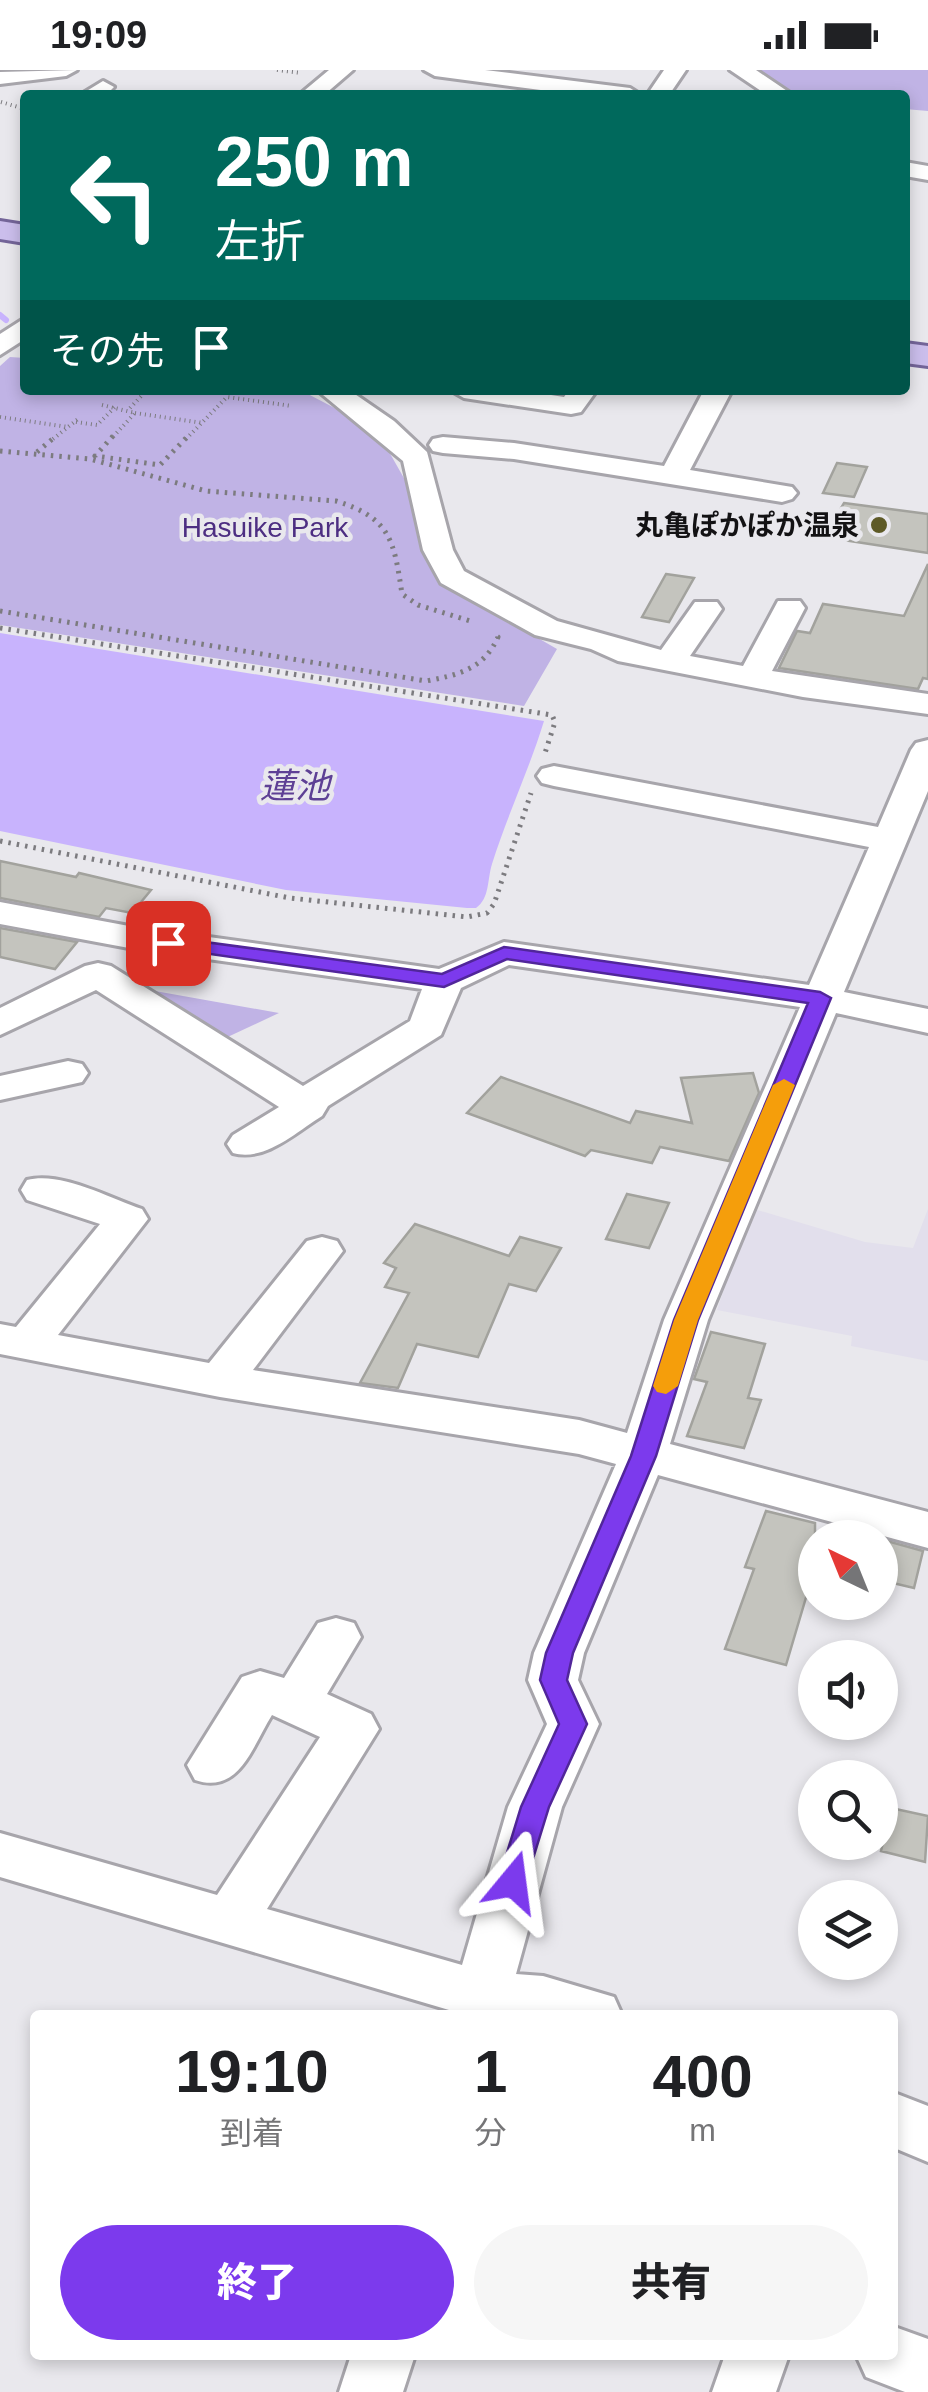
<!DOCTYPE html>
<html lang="ja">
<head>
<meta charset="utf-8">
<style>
	:root { --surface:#fff; --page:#f6f6f6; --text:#202124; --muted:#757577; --accent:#7c3aed }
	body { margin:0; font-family:Arial,"Noto Sans JP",sans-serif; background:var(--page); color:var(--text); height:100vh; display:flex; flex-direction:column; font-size:38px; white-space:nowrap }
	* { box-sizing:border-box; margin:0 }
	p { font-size:32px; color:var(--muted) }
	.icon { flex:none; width:55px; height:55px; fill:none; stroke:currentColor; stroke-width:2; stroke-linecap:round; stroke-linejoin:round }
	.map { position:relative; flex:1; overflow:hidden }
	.sheet { position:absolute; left:30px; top:1940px; width:868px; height:350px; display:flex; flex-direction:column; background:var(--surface); border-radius:10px; box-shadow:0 5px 15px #0003 }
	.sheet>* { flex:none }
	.banner { position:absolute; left:20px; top:20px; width:890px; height:305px; border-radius:10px; box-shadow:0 5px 15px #0003; background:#00695c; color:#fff; overflow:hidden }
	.needle { width:65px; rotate:317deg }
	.controls { position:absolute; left:798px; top:1450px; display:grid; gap:20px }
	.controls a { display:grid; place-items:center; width:100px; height:100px; border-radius:50%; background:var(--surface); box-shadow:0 5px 15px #0003; font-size:50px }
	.pin { position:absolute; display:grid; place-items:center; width:85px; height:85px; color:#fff; margin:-42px; border-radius:20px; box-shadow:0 5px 15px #0006 }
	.me { position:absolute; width:110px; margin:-55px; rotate:16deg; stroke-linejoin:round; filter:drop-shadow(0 0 8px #0008) }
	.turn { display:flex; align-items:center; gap:35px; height:210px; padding:0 30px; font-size:45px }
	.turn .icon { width:130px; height:130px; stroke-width:2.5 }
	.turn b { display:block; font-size:70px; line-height:85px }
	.then { display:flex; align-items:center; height:95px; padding:0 30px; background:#0003; gap:20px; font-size:38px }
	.eta { display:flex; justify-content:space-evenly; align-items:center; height:170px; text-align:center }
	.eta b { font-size:60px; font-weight:800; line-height:70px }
	.cta { display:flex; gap:20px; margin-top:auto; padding:20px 30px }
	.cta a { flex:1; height:115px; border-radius:60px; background:var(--accent); color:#fff; font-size:40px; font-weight:800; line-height:115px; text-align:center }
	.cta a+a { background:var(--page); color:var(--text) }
	.status { display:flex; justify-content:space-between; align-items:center; height:70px; padding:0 50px; background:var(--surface); direction:ltr }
	.status svg { height:28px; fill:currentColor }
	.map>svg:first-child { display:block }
</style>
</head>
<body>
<div class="status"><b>19:09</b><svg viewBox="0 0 49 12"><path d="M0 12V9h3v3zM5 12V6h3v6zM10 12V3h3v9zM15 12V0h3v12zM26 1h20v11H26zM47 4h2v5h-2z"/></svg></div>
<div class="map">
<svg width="928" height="2322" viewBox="0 0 928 2322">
	<rect width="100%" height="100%" fill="#e9e8ed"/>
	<path fill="#e2dfec" d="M 751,1138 L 865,1172 L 913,1178 L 928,1139 L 928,1291 L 851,1276 L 852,1266 L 717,1240 Z"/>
	<path fill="#c0b3e5" d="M 749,0 L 928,0 L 928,41 L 905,39 L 905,25 L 808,25 L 781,20 Z
		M 10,287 L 25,288 L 25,320 L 291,320 L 306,323 L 348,345 L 388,380 L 409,417 L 421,475 L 448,516 L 557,579 L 524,636 L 0,555 L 0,296 Z
		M 155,921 L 279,943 L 219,971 L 150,926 Z"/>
	<path fill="#c8b3fd" d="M 0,563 L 544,651 C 529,700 507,746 492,794 C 487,810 490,828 476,838 L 467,838 L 286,820 L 0,761 Z"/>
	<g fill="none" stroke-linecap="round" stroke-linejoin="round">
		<path stroke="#c8b3fd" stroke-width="6" d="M 0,245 L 6,250"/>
	</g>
	<path fill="#c4c4be" stroke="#a2a29d" stroke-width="2.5" d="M 837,393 L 867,397 L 854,427 L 823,423 Z
		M 844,433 L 928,444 L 928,483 L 824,467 Z
		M 928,494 L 928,609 L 923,608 L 918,619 L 779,598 L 797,561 L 810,563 L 823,534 L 904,546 Z
		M 666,504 L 694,508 L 669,552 L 642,547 Z
		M 0,791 L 76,807 L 79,803 L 151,820 L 132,843 L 106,838 L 99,847 L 0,828 Z
		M 0,858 L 77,872 L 55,899 L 0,887 Z
		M 753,1003 L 759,1023 L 729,1091 L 660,1077 L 652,1093 L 591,1080 L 585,1086 L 467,1043 L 501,1007 L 630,1053 L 636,1041 L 692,1053 L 681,1008 Z
		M 627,1124 L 669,1133 L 649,1178 L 606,1169 Z
		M 415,1154 L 509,1186 L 520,1167 L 561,1178 L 536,1221 L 509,1214 L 478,1287 L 417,1274 L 398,1318 L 360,1313 L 409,1223 L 385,1217 L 396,1198 L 384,1193 Z
		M 711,1262 L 765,1274 L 748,1328 L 761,1330 L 744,1378 L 687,1366 L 707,1312 L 694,1309 Z
		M 766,1441 L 815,1453 L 815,1497 L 786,1595 L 725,1579 L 754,1499 L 745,1497 Z
		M 880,1469 L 923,1481 L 914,1518 L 880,1510 Z
		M 891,1738 L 928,1746 L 925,1792 L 881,1781 Z"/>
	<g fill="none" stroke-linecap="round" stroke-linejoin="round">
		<defs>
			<path id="minor" d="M 77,0 L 66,6 L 0,14 L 0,2 Z
				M 329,0 L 353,0 L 324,25 L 299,25 Z
				M 424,0 L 485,0 L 630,18 L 641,25 L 579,25 L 435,6 Z
				M 664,0 L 686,0 L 669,25 L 647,25 Z
				M 730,0 L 756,0 L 793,25 L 767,25 Z
				M 103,11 L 114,17 L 106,25 L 80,25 Z
				M 905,92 L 928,96 L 928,110 L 905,106 Z
				M 25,248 L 25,269 L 0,285 L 0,264 Z
				M 317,320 L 349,320 L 394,351 L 427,382 L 453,480 L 464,501 L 557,551 L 661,580 L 695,532 L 717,532 L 722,539 L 690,586 L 743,596 L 778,531 L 800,531 L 805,538 L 772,601 L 928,624 L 928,644 L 803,627 L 618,591 L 591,579 L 535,565 L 441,513 L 423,480 L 403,391 Z
				M 450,320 L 519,320 L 564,327 L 569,320 L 597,320 L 581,342 L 571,344 L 464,328 Z
				M 704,320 L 732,320 L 690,400 L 792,417 L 797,423 L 792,429 L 782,432 L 514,389 L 443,383 L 433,381 L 429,375 L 433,369 L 443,367 L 514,373 L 664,396 Z
				M 928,670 L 928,721 L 844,922 L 928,939 L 928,963 L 836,943 L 708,1250 L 670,1374 L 928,1442 L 928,1478 L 658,1405 L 584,1583 L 578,1610 L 599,1654 L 562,1737 L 516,1904 L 543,1906 L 614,1927 L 622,1945 L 448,1945 L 449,1940 L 0,1807 L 0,1763 L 217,1825 L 320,1667 L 272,1645 C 252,1677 239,1725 195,1710 L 187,1695 L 242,1607 L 260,1601 L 284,1608 L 318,1553 L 336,1548 L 354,1553 L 361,1567 L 327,1624 L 371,1644 L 379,1659 L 267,1839 L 462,1895 L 508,1737 L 547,1654 L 528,1610 L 534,1583 L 616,1394 L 579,1384 L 220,1327 L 0,1284 L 0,1254 L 16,1257 L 100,1154 L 27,1130 L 21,1120 L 27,1110 C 61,1101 109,1128 142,1139 L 148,1149 L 58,1265 L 209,1293 L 307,1171 L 322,1167 L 337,1171 L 343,1181 L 253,1300 L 579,1350 L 627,1363 L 664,1250 L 800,937 L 509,895 L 461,918 L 441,965 L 328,1036 L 322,1046 C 296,1062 265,1092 233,1083 L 227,1074 L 233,1065 L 279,1037 L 96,920 L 0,965 L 0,938 L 85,896 L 98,893 L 111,896 L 303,1016 L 410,951 L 422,919 L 129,878 L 0,854 L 0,832 L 129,856 L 439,899 L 504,872 L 809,915 L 869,777 L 554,716 L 542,713 L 537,706 L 542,699 L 554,696 L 878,757 L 911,680 L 916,673 Z
				M 68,991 L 82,994 L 88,1003 L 82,1012 L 0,1030 L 0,1006 Z
				M 892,2022 L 928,2036 L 928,2092 L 892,2077 Z
				M 892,2256 L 928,2269 L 928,2322 L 905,2322 L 866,2307 L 856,2285 L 892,2285 Z
				M 351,2285 L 415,2285 L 403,2322 L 339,2322 Z
				M 725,2285 L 789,2285 L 776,2322 L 712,2322 Z"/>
			<path id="major" d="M 0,151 L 25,155 L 25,173 L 0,169 Z
				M 905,273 L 928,276 L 928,296 L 905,293 Z"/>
		</defs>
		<use href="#minor" stroke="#a7a5ab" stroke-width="6"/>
		<use href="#major" stroke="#746599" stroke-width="6"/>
		<path stroke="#7c7b7f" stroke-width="4" stroke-dasharray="1 4" stroke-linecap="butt" d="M 277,0 L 301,3
			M 1,32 L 25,39
			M 102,335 L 135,343 L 111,369
			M 130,338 L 147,320
			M 135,343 L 203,353
			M 0,347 L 68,357
			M 76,352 L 97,355 L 115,337
			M 53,369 L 78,349
			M 186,369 L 227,327 L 292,336"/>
		<path stroke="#7c7b7f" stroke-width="5" stroke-dasharray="2.5 6" stroke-linecap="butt" d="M 113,366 L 95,386 L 160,395 L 188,366
			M 0,381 L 90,389 L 206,421 L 336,431 C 391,448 394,471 402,524 L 418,535 L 470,551
			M 37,382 L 56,366
			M 0,541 L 426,611 C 458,605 484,599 498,567 L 494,564
			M 0,558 L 552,645 L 555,652 L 545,683
			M 0,771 L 290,828 L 467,847 L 487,843 L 494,834 L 531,723"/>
		<use href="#minor" fill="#fff" fill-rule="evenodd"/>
		<use href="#major" fill="#cbbeec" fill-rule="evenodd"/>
	</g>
	<path fill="#7c3aed" stroke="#51269a" stroke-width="2.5" d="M 168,867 L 442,904 L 504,877 L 820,922 L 831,928 L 698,1250 L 656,1386 L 573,1583 L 567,1610 L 587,1654 L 549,1737 L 523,1821 L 513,1824 L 503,1821 L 498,1812 L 521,1737 L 559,1654 L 540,1610 L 546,1583 L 631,1386 L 674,1250 L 808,933 L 507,889 L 444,917 L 161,877 L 161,869 Z"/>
	<path fill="#f59e0b" d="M 784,1009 L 795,1015 L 698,1250 L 678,1316 L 666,1324 L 657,1322 L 653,1316 L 674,1250 L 773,1015 Z"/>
	<circle fill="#5e5a27" stroke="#e9e8ed" stroke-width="4" cx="879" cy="455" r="10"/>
	<g text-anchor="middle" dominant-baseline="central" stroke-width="9" stroke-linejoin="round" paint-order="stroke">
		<g font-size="28" font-weight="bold" fill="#131214" stroke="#e9e8ed" text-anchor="end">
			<text x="859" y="455">丸亀ぽかぽか温泉</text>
		</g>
		<g font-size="28" fill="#4d2e82" stroke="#e9e8ed">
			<text x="265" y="457">Hasuike Park</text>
		</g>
		<g font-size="35" font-style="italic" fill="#5e4095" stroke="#e9e8ed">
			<text x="295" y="715">蓮池</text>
		</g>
	</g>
</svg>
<div class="controls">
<a><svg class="needle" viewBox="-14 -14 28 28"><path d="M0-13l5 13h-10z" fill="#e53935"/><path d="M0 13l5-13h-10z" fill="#757577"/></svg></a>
<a><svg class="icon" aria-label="sound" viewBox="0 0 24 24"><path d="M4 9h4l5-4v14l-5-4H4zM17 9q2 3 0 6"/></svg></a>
<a><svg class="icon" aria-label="search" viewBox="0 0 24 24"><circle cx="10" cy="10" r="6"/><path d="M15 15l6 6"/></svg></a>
<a><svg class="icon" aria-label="layers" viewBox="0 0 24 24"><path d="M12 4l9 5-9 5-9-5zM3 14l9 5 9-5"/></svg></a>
</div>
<div class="pin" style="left:168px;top:873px;background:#d93025"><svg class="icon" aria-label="arrive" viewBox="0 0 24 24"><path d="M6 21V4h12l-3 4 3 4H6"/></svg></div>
<svg class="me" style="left:513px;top:1812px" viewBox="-20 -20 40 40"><path d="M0-17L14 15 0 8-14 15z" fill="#7c3aed" stroke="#fff" stroke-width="4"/></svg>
<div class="banner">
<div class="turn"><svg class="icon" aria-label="left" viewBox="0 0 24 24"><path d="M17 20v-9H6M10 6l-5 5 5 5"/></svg><div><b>250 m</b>左折</div></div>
<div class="then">その先<svg class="icon" aria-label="arrive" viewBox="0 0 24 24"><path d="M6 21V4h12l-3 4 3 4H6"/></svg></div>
</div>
<section class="sheet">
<div class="eta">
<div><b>19:10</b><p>到着</p></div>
<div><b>1</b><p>分</p></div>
<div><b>400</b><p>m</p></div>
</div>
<div class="cta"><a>終了</a><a>共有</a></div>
</section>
</div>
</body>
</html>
